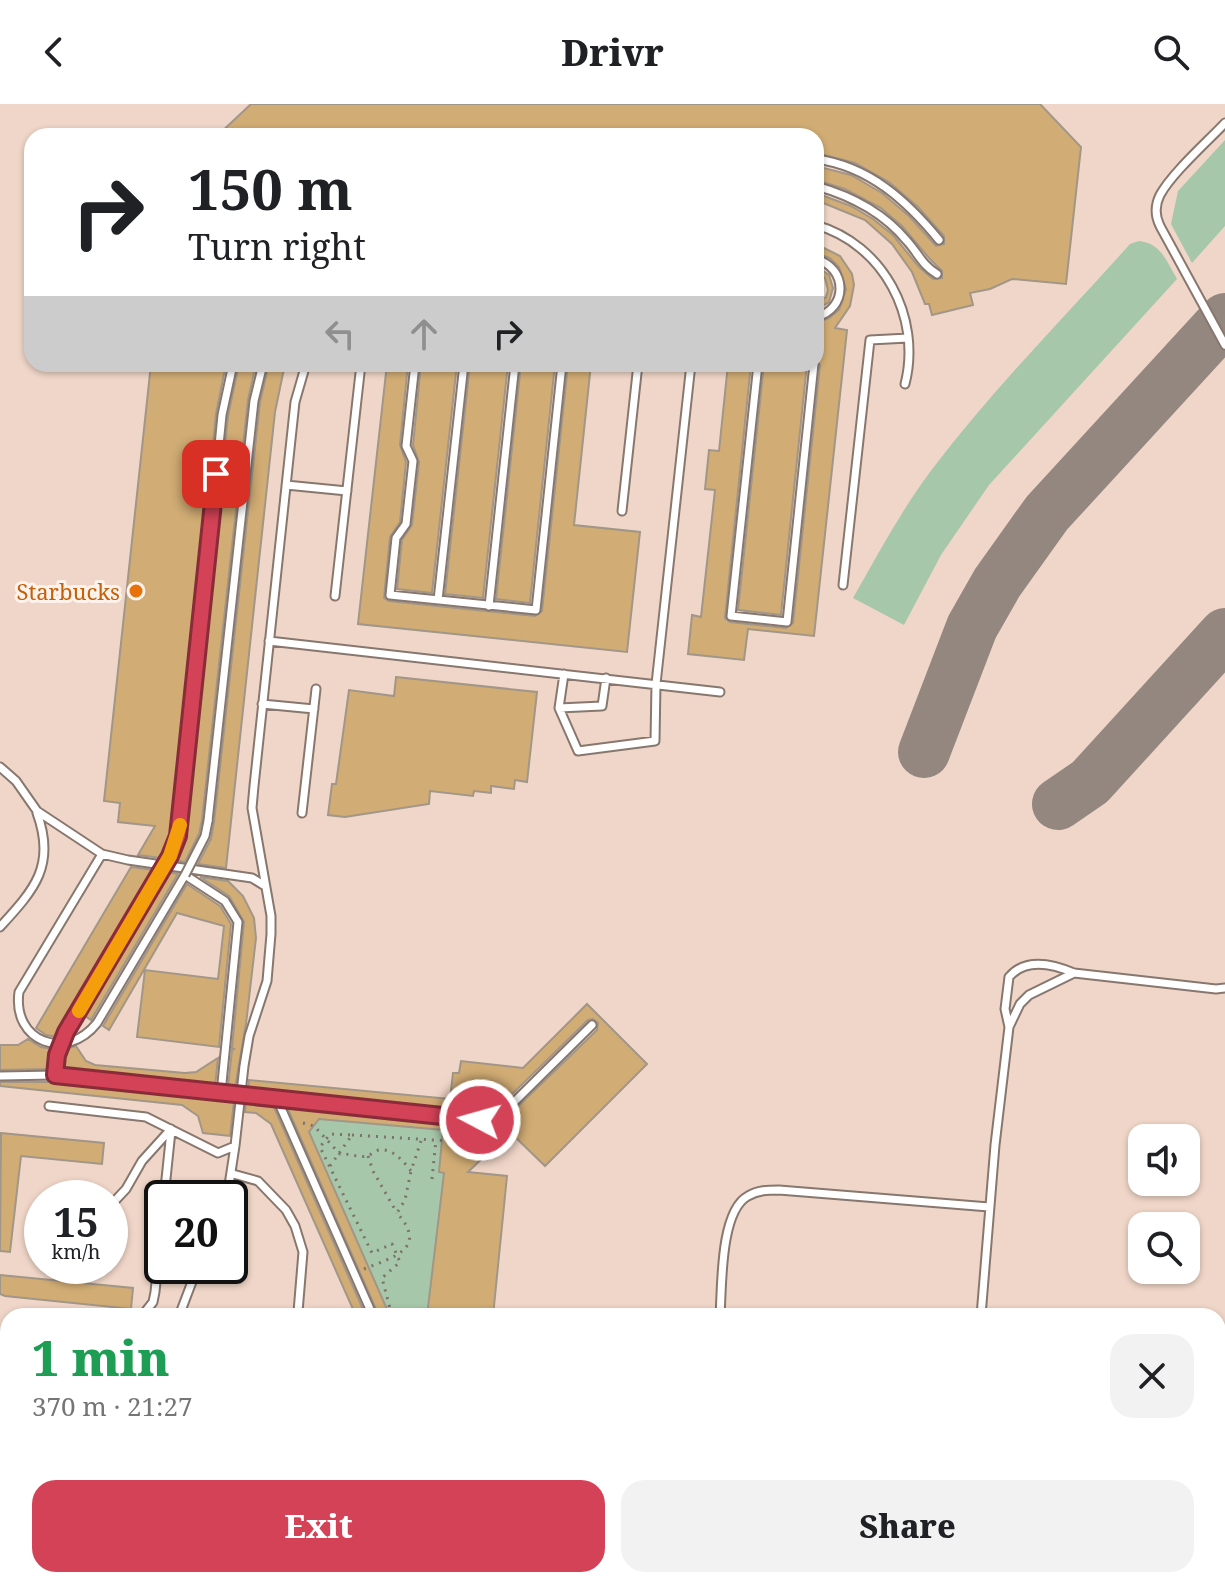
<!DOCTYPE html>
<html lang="en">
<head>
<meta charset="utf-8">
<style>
	:root { --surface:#fff; --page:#f2f2f2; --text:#202124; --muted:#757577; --accent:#d34256 }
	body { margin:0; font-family:"Noto Serif",serif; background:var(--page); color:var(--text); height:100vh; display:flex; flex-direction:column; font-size:30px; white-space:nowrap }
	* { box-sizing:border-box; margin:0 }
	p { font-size:26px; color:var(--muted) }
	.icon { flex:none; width:44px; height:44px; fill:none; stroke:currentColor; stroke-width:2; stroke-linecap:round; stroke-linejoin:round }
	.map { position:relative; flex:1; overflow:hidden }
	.panel { position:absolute; left:0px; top:1204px; width:1226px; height:280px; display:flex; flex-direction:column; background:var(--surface); border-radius:24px 24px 0 0; box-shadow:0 2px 6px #0004 }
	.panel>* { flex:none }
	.hud { position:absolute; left:24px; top:24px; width:800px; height:244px; border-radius:24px; box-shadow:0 2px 6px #0004; background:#fff; color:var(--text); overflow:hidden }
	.buttons { position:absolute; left:1128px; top:1020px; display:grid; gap:16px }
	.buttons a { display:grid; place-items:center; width:72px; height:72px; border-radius:16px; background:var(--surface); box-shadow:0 2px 6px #0004; font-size:40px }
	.speed { position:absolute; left:24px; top:1076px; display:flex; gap:16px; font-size:40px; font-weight:700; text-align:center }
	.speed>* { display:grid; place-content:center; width:104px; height:104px; border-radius:50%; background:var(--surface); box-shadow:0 2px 6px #0004; line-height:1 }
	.speed small { font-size:20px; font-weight:400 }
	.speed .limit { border:4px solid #111; border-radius:12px; background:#fff; color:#111 }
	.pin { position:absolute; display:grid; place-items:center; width:68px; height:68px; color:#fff; margin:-34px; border-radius:16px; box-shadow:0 4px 12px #0006 }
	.me { position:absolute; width:88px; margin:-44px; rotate:276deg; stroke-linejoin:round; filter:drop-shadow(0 0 6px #0008) }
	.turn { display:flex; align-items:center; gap:28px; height:168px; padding:0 32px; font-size:36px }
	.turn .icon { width:104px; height:104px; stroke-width:2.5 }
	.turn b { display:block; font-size:56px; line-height:68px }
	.lanes { display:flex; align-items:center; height:76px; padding:0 32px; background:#0003; justify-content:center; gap:40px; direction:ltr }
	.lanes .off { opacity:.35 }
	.round { display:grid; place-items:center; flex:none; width:84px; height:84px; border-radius:24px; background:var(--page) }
	.summary { display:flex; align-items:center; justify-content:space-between; height:136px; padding:0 32px }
	h1 { font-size:48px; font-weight:800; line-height:60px; color:#1e9e55 }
	.button { display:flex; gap:16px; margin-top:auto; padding:16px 32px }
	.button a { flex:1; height:92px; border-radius:24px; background:var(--accent); color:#fff; font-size:32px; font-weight:800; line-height:92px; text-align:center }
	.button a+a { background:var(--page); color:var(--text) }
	header { display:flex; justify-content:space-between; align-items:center; height:104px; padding:0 32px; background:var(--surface); font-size:36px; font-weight:800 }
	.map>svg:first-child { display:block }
</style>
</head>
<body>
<header><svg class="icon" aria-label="back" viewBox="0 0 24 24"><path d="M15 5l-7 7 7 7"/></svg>Drivr<svg class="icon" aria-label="search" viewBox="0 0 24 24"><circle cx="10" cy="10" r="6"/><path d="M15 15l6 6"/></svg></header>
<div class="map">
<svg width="1225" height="1484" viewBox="0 0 1225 1484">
	<rect width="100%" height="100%" fill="#f6e3d9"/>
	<path fill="#f0d6c8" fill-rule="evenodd" d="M 0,0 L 1225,0 L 1225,1484 L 0,1484 ZM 32,32 L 816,32 L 816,260 L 32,260 ZM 1142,1034 L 1186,1034 L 1186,1078 L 1142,1078 ZM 42,1094 L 110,1094 L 110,1162 L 42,1162 ZM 162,1094 L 230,1094 L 230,1162 L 162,1162 ZM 1142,1122 L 1186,1122 L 1186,1166 L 1142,1166 ZM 8,1212 L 1218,1212 L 1218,1476 L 8,1476 Z"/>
	<path fill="#a7c7aa" d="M 1225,36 L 1225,122 L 1192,159 L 1171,120 L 1178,87 Z
		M 1139,137 C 1161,139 1167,158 1177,175 L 989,381 L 941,451 L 904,521 L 853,494 C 878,450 902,405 933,364 C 993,285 1064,214 1130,140 Z
		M 319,1015 L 443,1026 L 439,1068 L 444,1069 L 427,1212 L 390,1212 L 309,1028 Z"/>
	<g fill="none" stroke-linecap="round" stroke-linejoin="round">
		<path stroke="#948780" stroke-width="52" d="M 924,648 L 972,523 L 997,479 L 1047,409 L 1225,215
			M 1058,700 L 1090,678 L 1225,530"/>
	</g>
	<path fill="#d1ac74" stroke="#a19687" stroke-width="2" d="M 251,0 L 1040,0 L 1081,43 L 1066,180 L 1012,175 L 990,185 L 970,189 L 973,201 L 932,211 L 929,200 L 925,200 L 912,168 L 892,140 L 865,116 L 816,96 L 816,89 L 851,102 L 873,115 L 893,131 L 919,163 L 933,175 L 942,174 L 942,167 L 929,154 L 902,122 L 881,104 L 845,85 L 816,76 L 816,62 L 851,71 L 882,89 L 909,112 L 936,142 L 944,140 L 944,132 L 918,103 L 889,78 L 855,59 L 816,49 L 816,32 L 217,32 Z
		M 816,140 L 840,152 L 852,170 L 854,181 L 850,202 L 835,224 L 847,226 L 814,532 L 748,525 L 744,556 L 688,550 L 692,511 L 701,513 L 715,386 L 705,385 L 709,346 L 719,347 L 728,260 L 751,260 L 725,514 L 730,518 L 786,524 L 793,519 L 820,261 L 816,254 L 816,219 L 829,214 L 839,206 L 846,185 L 839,163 L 830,154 L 816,149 Z
		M 816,162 L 829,171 L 833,184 L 829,198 L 816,206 L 816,199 L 826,193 L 828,186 L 825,174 L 816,168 Z
		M 151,260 L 226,260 L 216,310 L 176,713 L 161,754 L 138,751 L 155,722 L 118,718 L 120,699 L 104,697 Z
		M 239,260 L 256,260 L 248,296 L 202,716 L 199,730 L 185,758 L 175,756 L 188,715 L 228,312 Z
		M 269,260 L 285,260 L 275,308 L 226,764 L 198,760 L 211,735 L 214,718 L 260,298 Z
		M 387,260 L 408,260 L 400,341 L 406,358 L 400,418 L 390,433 L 384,494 L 389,497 L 535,512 L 542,507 L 568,260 L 591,260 L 574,421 L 640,428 L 627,548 L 358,520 Z
		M 421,260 L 457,260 L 432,489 L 397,485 L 402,436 L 412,421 L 419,358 L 413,341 Z
		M 470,260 L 508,260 L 483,494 L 445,490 Z
		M 521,260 L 555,260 L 530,499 L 496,495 Z
		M 764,260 L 807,260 L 781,511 L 738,506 Z
		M 396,573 L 537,588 L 527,678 L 515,676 L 514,685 L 491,682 L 491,689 L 474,687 L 473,692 L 430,687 L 429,700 L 345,713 L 328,711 L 332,680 L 336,680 L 349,586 L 394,592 Z
		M 131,763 L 154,766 L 57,933 L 46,931 L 36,924 Z
		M 168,768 L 178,770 L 91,916 L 85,912 Z
		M 200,773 L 228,777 L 243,792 L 254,814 L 256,834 L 246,920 L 235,984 L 228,983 L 232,946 L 234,945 L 232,944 L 244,818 L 229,792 Z
		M 187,780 L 220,802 L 231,820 L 219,943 L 137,933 L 145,866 L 218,875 L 224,822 L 177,809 L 109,926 L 103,922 Z
		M 587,900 L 647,960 L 545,1062 L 510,1028 L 468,1068 L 507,1072 L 493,1212 L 427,1212 L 444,1069 L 439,1068 L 443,1026 L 319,1015 L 309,1028 L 390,1212 L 379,1212 L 287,1003 L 482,1022 L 505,1015 L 597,926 L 598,919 L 593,915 L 588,916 L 498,1004 L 479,1009 L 248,985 L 249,976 L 450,995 L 453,969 L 459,969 L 461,957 L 523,964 Z
		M 28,935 L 41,943 L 52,945 L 49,965 L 0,966 L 0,941 L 18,941 Z
		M 76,942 L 86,957 L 95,961 L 185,969 L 196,968 L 218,954 L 215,982 L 62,965 L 65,945 Z
		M 0,978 L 55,978 L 234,997 L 230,1032 L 203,1029 L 198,1012 L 182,1001 L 0,982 Z
		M 246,998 L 273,1001 L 366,1212 L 356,1212 L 271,1020 L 256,1009 L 245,1008 Z
		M 1,1029 L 104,1039 L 102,1060 L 21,1052 L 10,1148 L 0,1147 Z
		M 0,1171 L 133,1184 L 131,1205 L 5,1192 L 0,1190 Z"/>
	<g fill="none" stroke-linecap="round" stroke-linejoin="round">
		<defs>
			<path id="lane" d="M 1225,19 C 1207,38 1172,69 1160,91 C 1155,101 1155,112 1160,122 L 1225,241
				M 816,55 C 869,62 907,97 939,136
				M 816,82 C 852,92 883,108 907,137 C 918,149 922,161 937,170
				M 816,121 C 883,140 922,213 905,280
				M 816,155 C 848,164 848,205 816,213
				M 415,260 L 406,342 L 413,357 L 406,420 L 396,434 L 390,491 L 536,506 L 562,260
				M 758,260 L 731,512 L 787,518 L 814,260
				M 286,381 L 347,387
				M 622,407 L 638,260
				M 843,481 L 870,236 L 908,234
				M 335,492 L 361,260
				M 438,496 L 464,260
				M 489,502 L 515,260
				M 269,537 L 720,588
				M 564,570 L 559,604 L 578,647 L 655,637 L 656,580 L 691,260
				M 262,600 L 314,605
				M 559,604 L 602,602 L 606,574
				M 0,663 L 16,677 L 37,707 L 102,750
				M 302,709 L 316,585
				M 182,714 L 222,311 L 233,260
				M 208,717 L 254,297 L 263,260
				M 0,823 C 35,785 56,761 37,709
				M 1009,923 L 1020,900 L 1029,891 L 1074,869
				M 0,972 L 55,971
				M 221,989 L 238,818 L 225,797 L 185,771 L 97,919 C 66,958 12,938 19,888 L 102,750 L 128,756 L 252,774 L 265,782
				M 277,995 L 480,1016 L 501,1010 L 511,1001 L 592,921
				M 49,1002 L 146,1013 L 218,1049 L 235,1042 L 227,1094
				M 235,1042 L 244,962 L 249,932 L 267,877 L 271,830 L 271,812 L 252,704 L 254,682 L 295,298 L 306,260
				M 233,1070 L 258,1077 L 286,1106 L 295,1122 L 303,1148 L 298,1208
				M 60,1094 L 79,1086 L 98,1094
				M 164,1094 L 171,1027
				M 110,1102 L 126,1085 L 142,1057 L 171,1025
				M 142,1212 L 153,1198 L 155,1188 L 162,1118
				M 179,1212 L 198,1162
				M 720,1212 C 722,1182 720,1107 748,1092 C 758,1086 768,1086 779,1086 L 989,1103
				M 981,1212 L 995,1041 L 1009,923 L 1005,905 L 1009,873 C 1026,853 1053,860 1074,869 L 1216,885 L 1225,884
				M 0,1244 L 8,1245
				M 0,1250 L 8,1251
				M 0,1276 L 8,1271
				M 0,1293 L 8,1294
				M 1218,1304 L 1225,1308
				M 8,1323 L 3,1372 L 8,1384
				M 1218,1432 L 1225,1433
				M 38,1484 L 39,1476
				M 154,1484 L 155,1476
				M 198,1484 L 198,1476
				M 375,1484 L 376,1476
				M 694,1484 L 695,1476
				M 960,1484 L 961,1476"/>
			<path id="street" d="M 0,1283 L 8,1284"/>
		</defs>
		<use href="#lane" stroke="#87776e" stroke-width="11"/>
		<use href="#street" stroke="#87776e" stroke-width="18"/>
		<path stroke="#7d716b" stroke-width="3" stroke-dasharray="2 6" stroke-linecap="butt" d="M 303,1019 L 314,1022 L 340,1050 C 349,1049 358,1054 367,1052 C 371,1051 374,1047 379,1046 C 393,1044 404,1058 411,1067 L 421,1037
			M 352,1031 L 450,1037
			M 368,1052 L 373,1067 L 397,1109
			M 330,1062 L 352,1031 L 330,1030 L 320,1043 L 372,1149 L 392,1140 L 400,1158 L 382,1174 L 392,1212
			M 432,1075 L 436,1036
			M 364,1165 C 393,1153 429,1145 397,1109 L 405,1096 L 411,1067
			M 172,1484 L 173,1476"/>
		<use href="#lane" stroke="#fff" stroke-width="7"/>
		<use href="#street" stroke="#fff" stroke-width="14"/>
		<defs>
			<path id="lane-bridge" d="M 182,714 L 170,752 L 59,943 L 55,971 L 277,995 L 373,1212
				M 185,771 L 205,732 L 208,717"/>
		</defs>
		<use href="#lane-bridge" stroke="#87776e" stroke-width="11" stroke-linecap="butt"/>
		<use href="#lane-bridge" stroke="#fff" stroke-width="7"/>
	</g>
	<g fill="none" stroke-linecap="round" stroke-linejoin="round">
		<defs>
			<path id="route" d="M 216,370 L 178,732 L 170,752 L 66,928 L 57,951 L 55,971 L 480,1016"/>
		</defs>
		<use href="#route" stroke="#892b38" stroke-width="20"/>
		<use href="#route" stroke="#d34256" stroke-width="14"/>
		<path stroke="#f59e0b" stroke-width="14" d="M 79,907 L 170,752 L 180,721"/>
	</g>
	<circle fill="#e8710a" stroke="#fdf2ec" stroke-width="3" cx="136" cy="487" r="8"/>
	<g text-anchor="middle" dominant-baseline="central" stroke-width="6" stroke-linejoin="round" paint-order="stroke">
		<g font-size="22" fill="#c56008" stroke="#fdf2ec" text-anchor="end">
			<text x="120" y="487">Starbucks</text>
		</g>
	</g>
</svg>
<div class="buttons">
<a><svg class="icon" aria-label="sound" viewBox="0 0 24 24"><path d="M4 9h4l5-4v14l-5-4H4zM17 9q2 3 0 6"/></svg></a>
<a><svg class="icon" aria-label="search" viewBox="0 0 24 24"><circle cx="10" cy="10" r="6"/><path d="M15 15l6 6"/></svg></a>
</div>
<div class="speed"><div>15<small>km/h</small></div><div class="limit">20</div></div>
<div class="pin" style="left:216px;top:370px;background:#d93025"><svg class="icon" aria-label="arrive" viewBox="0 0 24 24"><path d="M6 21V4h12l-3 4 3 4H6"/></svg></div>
<svg class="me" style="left:480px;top:1016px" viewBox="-20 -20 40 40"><circle r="17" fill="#d34256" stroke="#fff" stroke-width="3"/><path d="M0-11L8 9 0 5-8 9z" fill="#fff"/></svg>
<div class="hud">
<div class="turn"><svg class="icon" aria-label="right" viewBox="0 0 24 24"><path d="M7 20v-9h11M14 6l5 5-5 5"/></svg><div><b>150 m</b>Turn right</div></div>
<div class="lanes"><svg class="icon off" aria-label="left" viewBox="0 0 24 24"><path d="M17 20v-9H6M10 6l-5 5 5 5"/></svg><svg class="icon off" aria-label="ahead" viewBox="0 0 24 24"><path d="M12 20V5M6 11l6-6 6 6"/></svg><svg class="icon" aria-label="right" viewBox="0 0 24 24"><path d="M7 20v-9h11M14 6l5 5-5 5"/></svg></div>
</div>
<section class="panel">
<div class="summary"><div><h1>1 min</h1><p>370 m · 21:27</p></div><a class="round"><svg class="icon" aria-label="close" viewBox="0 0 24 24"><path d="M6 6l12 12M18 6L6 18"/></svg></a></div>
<div class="button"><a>Exit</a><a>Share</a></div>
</section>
</div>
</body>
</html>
